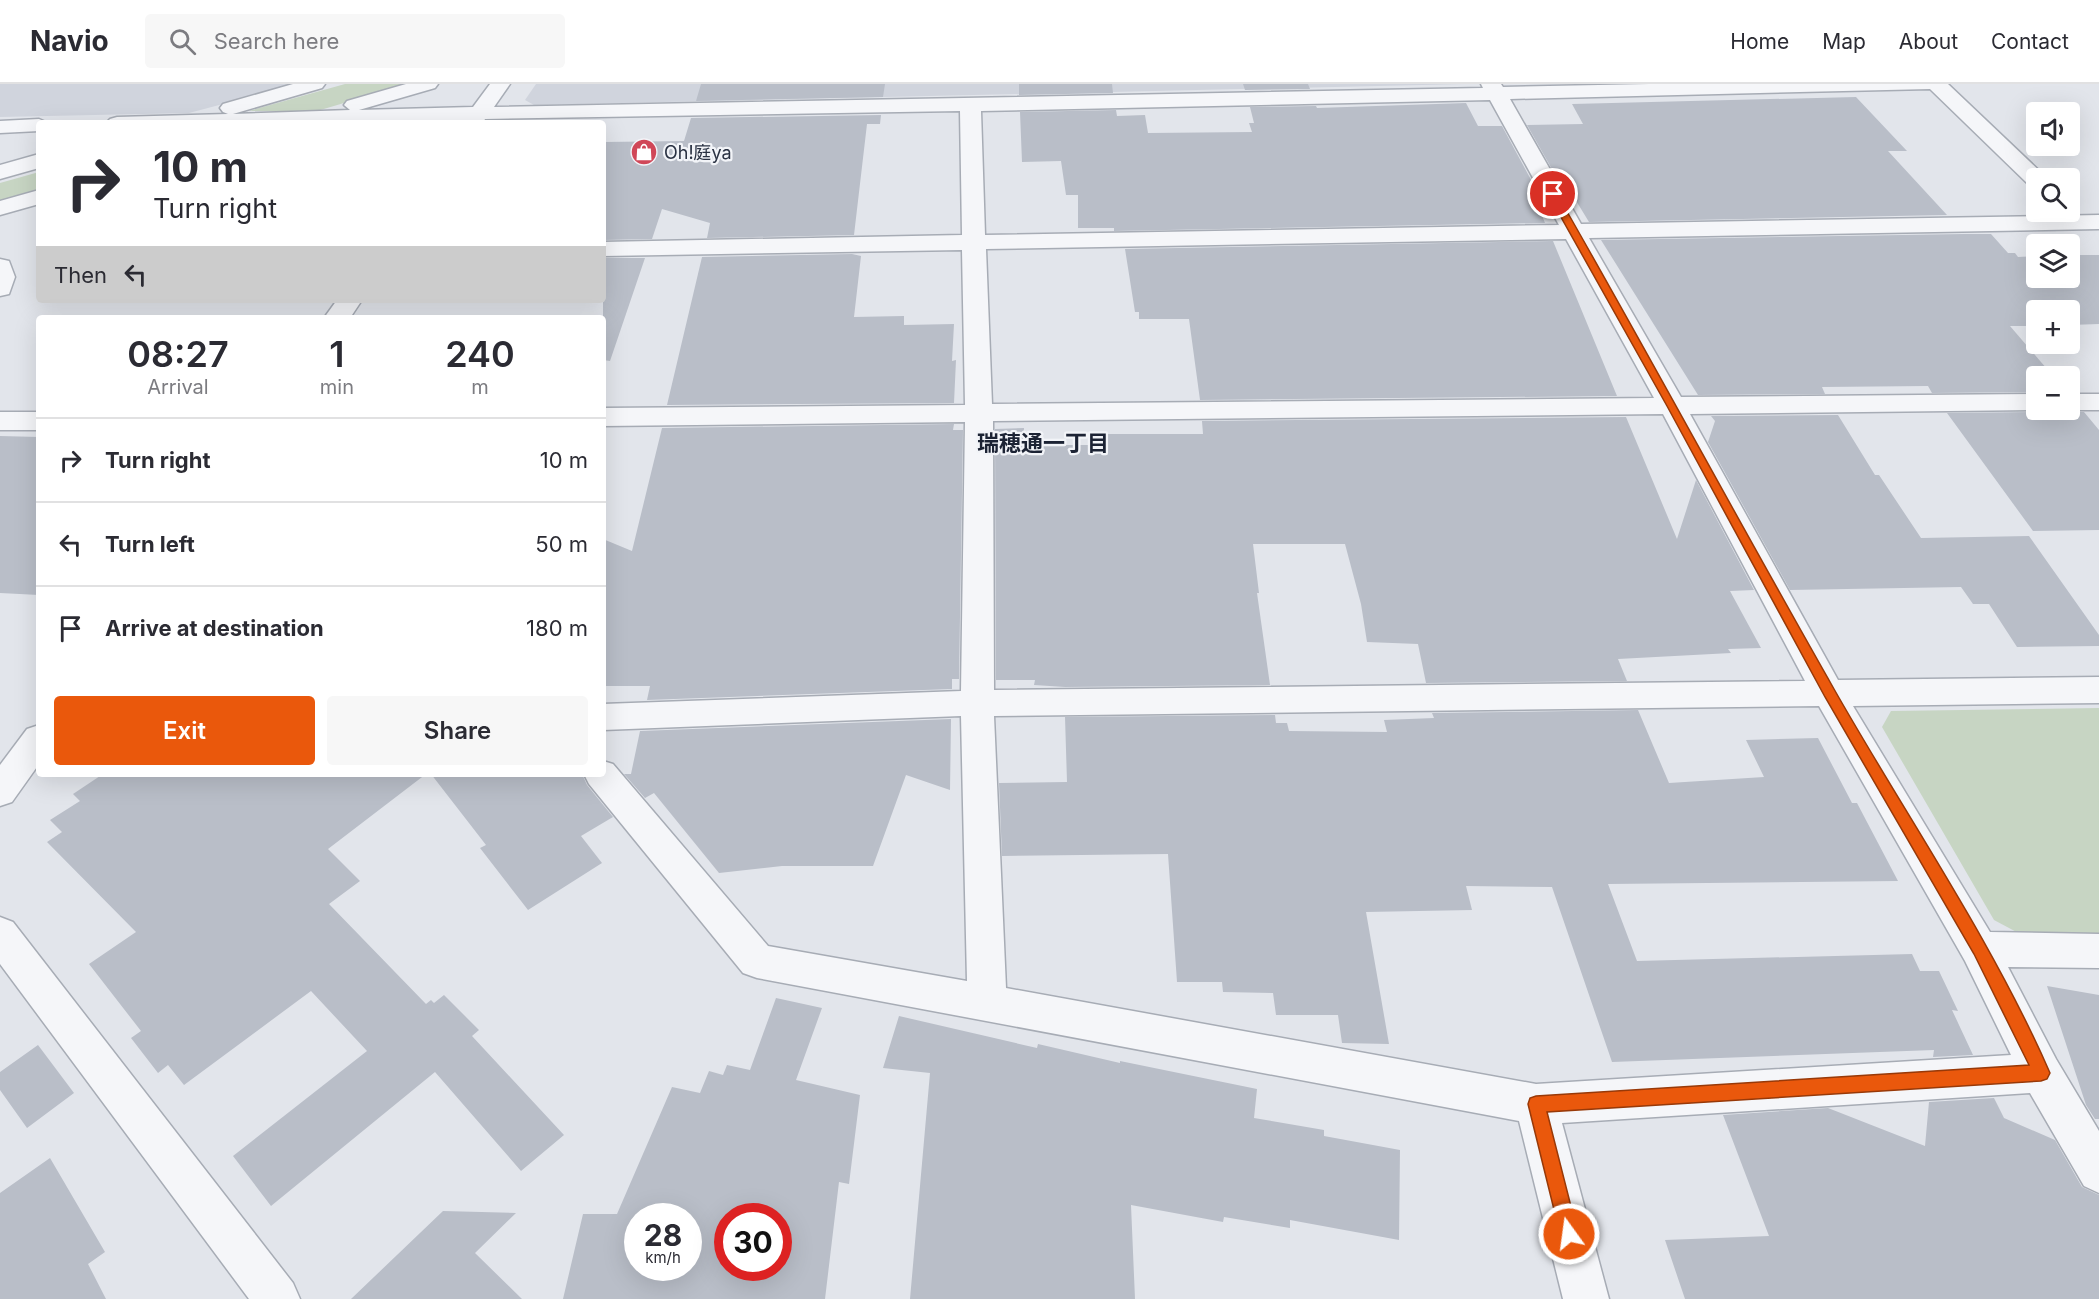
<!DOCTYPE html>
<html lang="en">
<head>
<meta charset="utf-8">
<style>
	:root { --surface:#fff; --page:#f7f7f7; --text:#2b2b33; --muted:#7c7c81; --line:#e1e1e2; --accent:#ea580c }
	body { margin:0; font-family:Inter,"Noto Sans JP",sans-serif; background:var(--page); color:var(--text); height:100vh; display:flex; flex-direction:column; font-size:22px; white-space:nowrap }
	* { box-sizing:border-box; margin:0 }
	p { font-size:20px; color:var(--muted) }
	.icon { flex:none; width:33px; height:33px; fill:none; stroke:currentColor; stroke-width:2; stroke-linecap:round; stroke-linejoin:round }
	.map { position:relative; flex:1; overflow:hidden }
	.drawer { position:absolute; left:36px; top:231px; width:570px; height:462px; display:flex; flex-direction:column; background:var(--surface); border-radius:6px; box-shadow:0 6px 24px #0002 }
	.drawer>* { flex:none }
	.banner { position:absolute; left:36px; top:36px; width:570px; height:183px; border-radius:6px; box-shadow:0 6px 24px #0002; background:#fff; color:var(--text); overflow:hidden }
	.tools { position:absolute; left:2026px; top:18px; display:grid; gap:12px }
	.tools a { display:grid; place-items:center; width:54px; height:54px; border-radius:6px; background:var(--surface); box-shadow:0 6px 24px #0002; font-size:30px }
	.speed { position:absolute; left:624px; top:1119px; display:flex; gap:12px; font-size:30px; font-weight:700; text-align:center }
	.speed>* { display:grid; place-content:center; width:78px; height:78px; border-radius:50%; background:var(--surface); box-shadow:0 6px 24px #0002; line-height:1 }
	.speed small { font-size:15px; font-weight:400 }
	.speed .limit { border:9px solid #d22; background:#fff; color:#111 }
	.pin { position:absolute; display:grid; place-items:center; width:51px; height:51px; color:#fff; margin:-26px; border:3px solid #fff; border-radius:50%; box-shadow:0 2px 6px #0007 }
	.me { position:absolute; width:66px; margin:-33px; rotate:346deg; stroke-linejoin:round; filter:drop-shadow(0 0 4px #0008) }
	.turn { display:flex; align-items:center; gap:21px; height:126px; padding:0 18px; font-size:27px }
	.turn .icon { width:78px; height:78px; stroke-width:2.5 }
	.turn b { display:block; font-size:42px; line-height:51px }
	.then { display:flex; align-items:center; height:57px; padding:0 18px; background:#0003; gap:12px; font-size:22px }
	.eta { display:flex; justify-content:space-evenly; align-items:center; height:102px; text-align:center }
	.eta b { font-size:36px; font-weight:600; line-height:42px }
	.cta { display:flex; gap:12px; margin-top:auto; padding:12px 18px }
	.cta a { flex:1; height:69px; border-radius:6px; background:var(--accent); color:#fff; font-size:24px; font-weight:600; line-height:69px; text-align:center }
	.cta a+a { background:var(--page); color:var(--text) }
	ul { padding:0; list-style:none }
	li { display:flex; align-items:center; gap:18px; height:84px; padding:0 18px; border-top:2px solid var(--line) }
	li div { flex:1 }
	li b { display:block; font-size:22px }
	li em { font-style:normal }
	header { display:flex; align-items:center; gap:36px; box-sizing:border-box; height:84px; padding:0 30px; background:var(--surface); border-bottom:2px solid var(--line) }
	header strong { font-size:28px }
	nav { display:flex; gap:33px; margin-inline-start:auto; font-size:21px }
	.search { width:420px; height:54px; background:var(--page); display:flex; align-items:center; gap:15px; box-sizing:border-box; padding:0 21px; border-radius:6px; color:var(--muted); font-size:22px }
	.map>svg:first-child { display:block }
</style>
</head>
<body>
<header>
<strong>Navio</strong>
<div class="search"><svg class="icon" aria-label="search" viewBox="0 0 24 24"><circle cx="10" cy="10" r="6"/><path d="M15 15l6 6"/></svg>Search here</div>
<nav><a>Home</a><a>Map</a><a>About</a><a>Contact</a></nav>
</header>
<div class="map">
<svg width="2099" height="1215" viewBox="0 0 2099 1215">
	<rect width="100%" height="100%" fill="#e2e5eb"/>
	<path fill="#d0d4dd" d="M 0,0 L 298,0 L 189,29 L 0,33 Z
		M 536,0 L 1465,0 L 534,21 L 525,16 Z"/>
	<path fill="#c7d5c3" d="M 345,0 L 408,0 L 317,27 L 249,27 Z
		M 39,88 L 39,107 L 0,118 L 0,99 Z
		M 2099,624 L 2099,851 L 2024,852 L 1994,836 L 1882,643 L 1891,627 Z"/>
	<path fill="#b9bec8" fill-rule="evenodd" d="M 701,0 L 885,0 L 883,13 L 696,17 Z
		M 1019,0 L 1112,0 L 1113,9 L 1019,11 Z
		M 1243,0 L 1308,0 L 1310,5 L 1245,6 Z
		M 1856,13 L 1907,67 L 1888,67 L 1947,131 L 1589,138 L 1561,92 L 1557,94 L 1527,41 L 1583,40 L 1572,20 Z
		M 1466,19 L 1478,42 L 1502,42 L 1536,105 L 1532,107 L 1545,139 L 1114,147 L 1114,144 L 1078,144 L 1078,111 L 1066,111 L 1061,77 L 1022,78 L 1020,28 L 1116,26 L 1117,32 L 1145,31 L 1148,49 L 1252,48 L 1249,39 L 1254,39 L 1250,23 L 1316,22 L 1317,24 Z
		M 881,31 L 880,40 L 867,40 L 854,151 L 707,154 L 710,139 L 662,125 L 652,155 L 603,156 L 603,58 L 684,57 L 691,34 Z
		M 1964,150 L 1991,150 L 2008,169 L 2015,169 L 2018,173 L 2037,172 L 2037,194 L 2070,194 L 2070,171 L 2099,171 L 2099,240 L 2070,241 L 2070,226 L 2037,226 L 2037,242 L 2010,242 L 2053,292 L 2037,292 L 2037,308 L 1932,309 L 1928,302 L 1822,303 L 1825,310 L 1698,311 L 1601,156 Z
		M 1553,157 L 1617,312 L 1200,316 L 1189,235 L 1139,235 L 1139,228 L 1135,228 L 1125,165 Z
		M 852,170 L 861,172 L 854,233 L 904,232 L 904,241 L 954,240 L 952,277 L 956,276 L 954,319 L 667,321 L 702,173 Z
		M 603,174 L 645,174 L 610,277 L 603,276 Z
		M 2039,326 L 2068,326 L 2070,328 L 2084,328 L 2099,346 L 2099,446 L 2033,447 L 1947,329 L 2037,328 Z
		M 1838,331 L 1875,391 L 1879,391 L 1921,454 L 2029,452 L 2099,551 L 2099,562 L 2017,563 L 1989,520 L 1973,520 L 1961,503 L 1790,506 L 1708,358 L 1715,337 L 1711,332 Z
		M 1626,333 L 1677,455 L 1696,396 L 1754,506 L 1730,507 L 1761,564 L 1728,565 L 1731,569 L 1618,575 L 1627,597 L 1426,599 L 1418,560 L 1367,558 L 1361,520 L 1345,460 L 1253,460 L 1259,509 L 1257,509 L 1270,601 L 1065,603 L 1034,601 L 1035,596 L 996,596 L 995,345 L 1024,344 L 1023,361 L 1103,361 L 1103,350 L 1203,350 L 1202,337 Z
		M 954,340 L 953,346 L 963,346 L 959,595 L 952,595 L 952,605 L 647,616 L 650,602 L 603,602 L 603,455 L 632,467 L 662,344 Z
		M 0,352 L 39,353 L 39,511 L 0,509 Z
		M 1638,626 L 1669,699 L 1764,693 L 1746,656 L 1818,654 L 1852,719 L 1857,719 L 1898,797 L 1608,800 L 1637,877 L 1912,870 L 1920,887 L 1939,887 L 1958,927 L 1952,926 L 1973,971 L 1933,973 L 1934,966 L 1612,978 L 1552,803 L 1466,802 L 1472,826 L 1366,828 L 1389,960 L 1342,959 L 1338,931 L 1276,931 L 1273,909 L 1223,908 L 1222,898 L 1177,898 L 1168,770 L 1002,772 L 999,699 L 1067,698 L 1065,633 L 1275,631 L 1276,639 L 1287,639 L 1289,647 L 1387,648 L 1384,636 L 1434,634 L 1432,629 Z
		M 951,635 L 950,706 L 906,691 L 873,782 L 782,782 L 719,789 L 654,709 L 645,714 L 624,690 L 631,690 L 640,647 Z
		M 103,690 L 426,690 L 328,765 L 360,797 L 329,820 L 426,920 L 431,916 L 434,919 L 444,911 L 479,946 L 472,952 L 564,1051 L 521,1087 L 435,988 L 271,1122 L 233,1072 L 367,967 L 311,907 L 184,1001 L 168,981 L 158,989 L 131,954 L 141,947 L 89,880 L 136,848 L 47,758 L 62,748 L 50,736 L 80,717 L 73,710 Z
		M 431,690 L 582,690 L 587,701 L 613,733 L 581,752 L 602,779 L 528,826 L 480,764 L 486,761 Z
		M 2047,902 L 2099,911 L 2099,1035 L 2095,1035 L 2086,1021 Z
		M 776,914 L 822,924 L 796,996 L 860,1011 L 849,1100 L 839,1098 L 825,1215 L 563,1215 L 583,1130 L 617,1130 L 672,1003 L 700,1009 L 709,987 L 723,991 L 727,981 L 750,986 ZM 638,1132 L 688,1132 L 688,1184 L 638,1184 ZM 728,1132 L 778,1132 L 778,1184 L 728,1184 Z
		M 899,932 L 1037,964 L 1038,960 L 1120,979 L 1120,977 L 1257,1005 L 1254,1034 L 1324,1046 L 1324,1052 L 1400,1066 L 1399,1156 L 1290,1136 L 1290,1144 L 1224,1133 L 1223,1138 L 1131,1121 L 1135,1215 L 910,1215 L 930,989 L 883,984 Z
		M 38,961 L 74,1009 L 27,1044 L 0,1006 L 0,988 Z
		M 1994,1014 L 2004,1034 L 2055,1056 L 2082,1103 L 2099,1111 L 2099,1215 L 1685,1215 L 1665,1156 L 1769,1152 L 1723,1031 L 1828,1024 L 1925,1062 L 1929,1018 Z
		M 50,1074 L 105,1168 L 88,1180 L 106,1215 L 0,1215 L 0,1109 Z
		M 443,1127 L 516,1129 L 475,1169 L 522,1215 L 351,1215 Z"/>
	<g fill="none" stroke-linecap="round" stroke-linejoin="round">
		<defs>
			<path id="minor" d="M 293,0 L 325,0 L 322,4 L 233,30 L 350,26 L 344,21 L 347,17 L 406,0 L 438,0 L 435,4 L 359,26 L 473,23 L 490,0 L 510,0 L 494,23 L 1483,4 L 1481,0 L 1501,0 L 1503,3 L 1649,0 L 1948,0 L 2047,94 L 2037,94 L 2037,103 L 2029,101 L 1930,5 L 1510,15 L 1581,140 L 2099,131 L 2099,145 L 1589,154 L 1681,313 L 2037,310 L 2037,326 L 2040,326 L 2037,326 L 1690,330 L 1838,596 L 2099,593 L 2099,619 L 1853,622 L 1990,848 L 2099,850 L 2099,884 L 2008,883 L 2056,975 L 2099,1047 L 2099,1109 L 2084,1102 L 2030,1009 L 1562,1039 L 1609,1215 L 1563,1215 L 1519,1037 L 757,894 L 743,889 L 589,700 L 584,690 L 603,690 L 603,677 L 613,680 L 768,862 L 967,897 L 961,632 L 603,646 L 603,620 L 961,607 L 965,338 L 603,342 L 603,324 L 965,321 L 962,166 L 603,172 L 603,158 L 962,151 L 960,27 L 485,35 L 483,39 L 461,39 L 464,36 L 344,39 L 106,39 L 110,35 L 117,33 L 228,30 L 223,28 L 220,24 L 223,20 ZM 1490,16 L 1559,141 L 985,151 L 981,27 ZM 1566,155 L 1654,314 L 992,320 L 986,165 ZM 1663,330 L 1805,597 L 994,606 L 993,337 ZM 1819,622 L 1965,877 L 2011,971 L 1536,1000 L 1006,904 L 994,632 Z
				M 39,35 L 48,39 L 39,39 L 39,47 L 0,49 L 0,37 Z
				M 39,70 L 39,84 L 0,95 L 0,81 Z
				M 39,106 L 39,120 L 0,131 L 0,117 Z
				M 0,175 L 9,177 L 15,193 L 9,210 L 0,212 Z
				M 337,216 L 362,216 L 350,234 L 324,234 Z
				M 2070,310 L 2099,310 L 2099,326 L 2067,326 L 2070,326 Z
				M 0,328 L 39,328 L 39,346 L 0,346 Z
				M 39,641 L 39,680 L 12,718 L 0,722 L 0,681 L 27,645 Z
				M 0,833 L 13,838 L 293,1199 L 300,1215 L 249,1215 L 0,880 Z"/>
		</defs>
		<use href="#minor" stroke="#a7acb5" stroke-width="3"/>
		<use href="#minor" fill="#f5f6f9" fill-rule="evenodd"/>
	</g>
	<path fill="#ea580c" stroke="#983908" stroke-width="1.5" d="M 1553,107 L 1557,110 C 1651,274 1740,440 1834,605 C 1906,732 1991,854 2050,989 L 2047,995 L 2041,997 L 1547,1028 L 1578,1150 L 1576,1157 L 1569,1159 L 1563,1157 L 1560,1150 L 1528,1020 L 1530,1014 L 1536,1012 L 2029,981 L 1974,870 L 1825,613 L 1667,322 L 1548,110 Z"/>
	<defs>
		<symbol id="shop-disc" viewBox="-11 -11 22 22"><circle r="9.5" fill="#d04758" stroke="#f2f4f8"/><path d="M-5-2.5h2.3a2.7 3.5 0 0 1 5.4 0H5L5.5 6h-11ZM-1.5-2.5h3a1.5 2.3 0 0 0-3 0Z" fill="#fff"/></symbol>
	</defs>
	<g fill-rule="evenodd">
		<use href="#shop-disc" x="629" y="53" width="30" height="30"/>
	</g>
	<g text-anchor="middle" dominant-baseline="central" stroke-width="4.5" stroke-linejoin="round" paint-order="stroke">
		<g font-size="18" fill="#2a3243" stroke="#f2f4f8" text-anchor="start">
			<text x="664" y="68">Oh!庭ya</text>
		</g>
		<g font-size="22" font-weight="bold" fill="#1c2334" stroke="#f2f4f8">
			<text x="1043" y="359">瑞穂通一丁目</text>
		</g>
	</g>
</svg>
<div class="tools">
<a><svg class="icon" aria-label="sound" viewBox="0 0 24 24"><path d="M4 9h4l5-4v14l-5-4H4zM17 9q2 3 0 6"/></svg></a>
<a><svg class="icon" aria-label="search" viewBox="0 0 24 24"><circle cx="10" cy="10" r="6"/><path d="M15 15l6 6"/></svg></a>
<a><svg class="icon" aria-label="layers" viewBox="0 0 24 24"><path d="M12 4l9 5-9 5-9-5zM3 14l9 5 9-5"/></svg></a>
<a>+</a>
<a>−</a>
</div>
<div class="speed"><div>28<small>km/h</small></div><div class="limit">30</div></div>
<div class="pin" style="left:1553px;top:110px;background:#d93025"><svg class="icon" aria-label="arrive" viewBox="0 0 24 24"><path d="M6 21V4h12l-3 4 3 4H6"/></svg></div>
<svg class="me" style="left:1569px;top:1150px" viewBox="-20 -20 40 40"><circle r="17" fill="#ea580c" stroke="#fff" stroke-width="3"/><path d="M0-11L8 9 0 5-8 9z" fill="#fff"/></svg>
<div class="banner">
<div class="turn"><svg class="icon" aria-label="right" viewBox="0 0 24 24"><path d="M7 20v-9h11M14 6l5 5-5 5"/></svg><div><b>10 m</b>Turn right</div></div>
<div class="then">Then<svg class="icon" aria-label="left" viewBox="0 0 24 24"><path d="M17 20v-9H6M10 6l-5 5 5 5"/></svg></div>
</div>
<section class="drawer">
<div class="eta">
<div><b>08:27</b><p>Arrival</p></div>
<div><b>1</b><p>min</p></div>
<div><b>240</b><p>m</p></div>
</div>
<ul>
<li><svg class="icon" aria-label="right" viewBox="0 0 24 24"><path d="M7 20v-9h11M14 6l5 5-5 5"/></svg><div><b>Turn right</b></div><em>10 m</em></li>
<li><svg class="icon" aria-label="left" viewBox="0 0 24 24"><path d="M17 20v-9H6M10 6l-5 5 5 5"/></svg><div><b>Turn left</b></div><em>50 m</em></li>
<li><svg class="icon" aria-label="arrive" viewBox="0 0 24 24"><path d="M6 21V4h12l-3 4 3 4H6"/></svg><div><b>Arrive at destination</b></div><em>180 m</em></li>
</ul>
<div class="cta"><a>Exit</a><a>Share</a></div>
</section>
</div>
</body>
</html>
